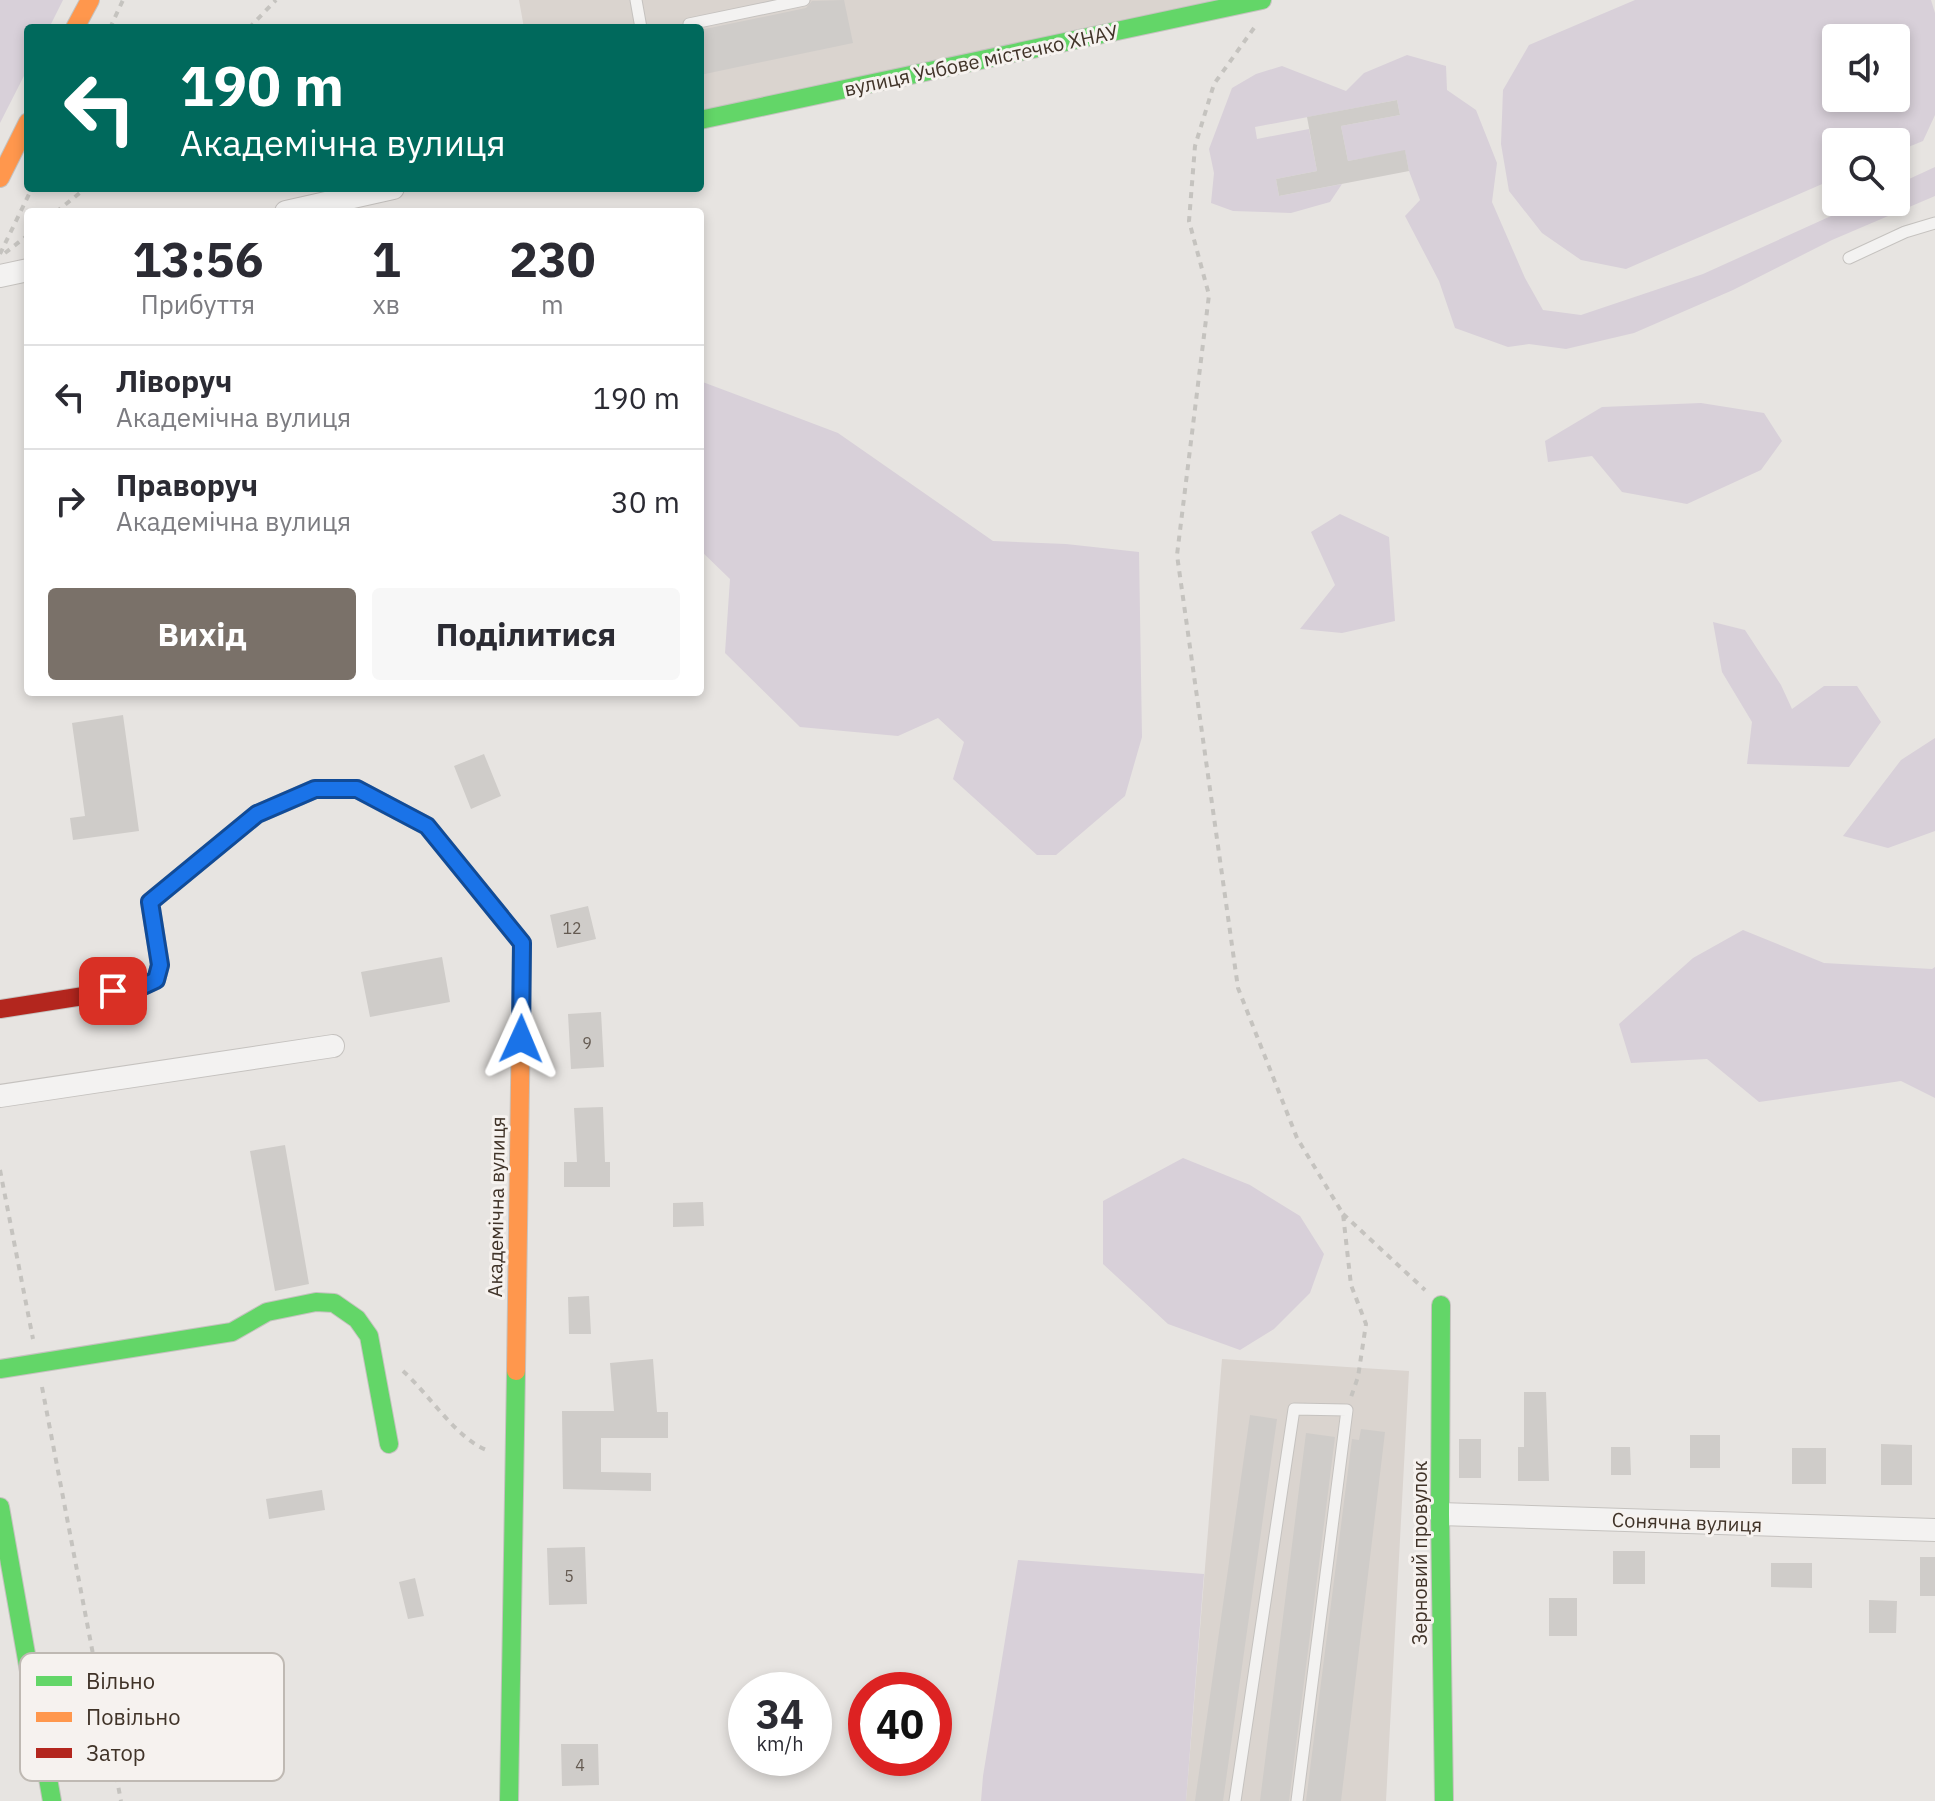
<!DOCTYPE html>
<html lang="uk">
<head>
<meta charset="utf-8">
<style>
	:root { --surface:#fff; --page:#f7f7f7; --text:#2b2b33; --muted:#7c7c81; --line:#e1e1e2; --accent:#7a7169 }
	body { margin:0; font-family:"IBM Plex Sans",sans-serif; background:var(--page); color:var(--text); height:100vh; display:flex; flex-direction:column; font-size:30px; white-space:nowrap }
	* { box-sizing:border-box; margin:0 }
	p { font-size:26px; color:var(--muted) }
	.icon { flex:none; width:44px; height:44px; fill:none; stroke:currentColor; stroke-width:2; stroke-linecap:round; stroke-linejoin:round }
	.map { position:relative; flex:1; overflow:hidden }
	.details { position:absolute; left:24px; top:208px; width:680px; height:488px; display:flex; flex-direction:column; background:var(--surface); border-radius:8px; box-shadow:0 4px 12px #0003 }
	.details>* { flex:none }
	.top-card { position:absolute; left:24px; top:24px; width:680px; height:168px; border-radius:8px; box-shadow:0 4px 12px #0003; background:#00695c; color:#fff; overflow:hidden }
	.buttons { position:absolute; left:1822px; top:24px; display:grid; gap:16px }
	.buttons a { display:grid; place-items:center; width:88px; height:88px; border-radius:8px; background:var(--surface); box-shadow:0 4px 12px #0003; font-size:40px }
	.speed { position:absolute; left:728px; top:1672px; display:flex; gap:16px; font-size:40px; font-weight:700; text-align:center }
	.speed>* { display:grid; place-content:center; width:104px; height:104px; border-radius:50%; background:var(--surface); box-shadow:0 4px 12px #0003; line-height:1 }
	.speed small { font-size:20px; font-weight:400 }
	.speed .limit { border:12px solid #d22; background:#fff; color:#111 }
	.pin { position:absolute; display:grid; place-items:center; width:68px; height:68px; color:#fff; margin:-34px; border-radius:16px; box-shadow:0 4px 12px #0006 }
	.me { position:absolute; width:88px; margin:-44px; rotate:1deg; stroke-linejoin:round; filter:drop-shadow(0 0 6px #0008) }
	.turn { display:flex; align-items:center; gap:28px; height:168px; padding:0 24px; font-size:36px }
	.turn .icon { width:104px; height:104px; stroke-width:2.5 }
	.turn b { display:block; font-size:56px; line-height:68px }
	.eta { display:flex; justify-content:space-evenly; align-items:center; height:136px; text-align:center }
	.eta b { font-size:48px; font-weight:700; line-height:56px }
	.cta { display:flex; gap:16px; margin-top:auto; padding:16px 24px }
	.cta a { flex:1; height:92px; border-radius:8px; background:var(--accent); color:#fff; font-size:32px; font-weight:700; line-height:92px; text-align:center }
	.cta a+a { background:var(--page); color:var(--text) }
	ul { padding:0; list-style:none }
	li { display:flex; align-items:center; gap:24px; height:104px; padding:0 24px; border-top:2px solid var(--line) }
	li div { flex:1 }
	li b { display:block; font-size:30px }
	li em { font-style:normal }
	.map>svg:first-child { display:block }
</style>
</head>
<body>
<div class="map">
<svg width="1935" height="1801" viewBox="0 0 1935 1801">
	<rect width="100%" height="100%" fill="#e7e4e1"/>
	<path fill="#dad4cf" d="M 519,0 L 1263,0 L 700,121 L 700,28 L 524,28 Z
		M 1222,1359 L 1409,1371 L 1386,1801 L 1186,1801 Z"/>
	<path fill="#d8d0d9" fill-rule="evenodd" d="M 0,0 L 63,0 L 49,28 L 28,28 L 28,68 L 0,123 Z
		M 1635,0 L 1931,0 L 1935,13 L 1935,115 L 1923,141 L 1896,152 L 1896,142 L 1836,142 L 1836,178 L 1626,269 L 1581,260 L 1542,233 L 1509,191 L 1501,144 L 1503,90 L 1529,45 ZM 1836,38 L 1896,38 L 1896,98 L 1836,98 Z
		M 1407,55 L 1446,66 L 1447,90 L 1476,110 L 1497,163 L 1492,202 L 1525,278 L 1543,310 L 1581,315 L 1703,274 L 1862,202 L 1896,202 L 1896,185 L 1935,167 L 1935,196 L 1832,240 L 1733,290 L 1634,333 L 1566,349 L 1529,344 L 1508,347 L 1455,328 L 1439,281 L 1405,216 L 1420,200 L 1409,171 L 1405,151 L 1348,161 L 1341,126 L 1400,115 L 1397,100 L 1255,127 L 1257,139 L 1309,129 L 1317,171 L 1276,179 L 1279,196 L 1342,184 L 1330,202 L 1291,213 L 1233,211 L 1211,203 L 1214,173 L 1209,149 L 1232,88 L 1256,74 L 1282,66 L 1346,91 L 1364,73 Z
		M 700,381 L 838,433 L 993,541 L 1066,544 L 1139,552 L 1142,737 L 1125,796 L 1056,855 L 1037,855 L 953,779 L 964,742 L 938,718 L 898,736 L 800,727 L 725,653 L 730,579 L 700,550 Z
		M 1701,403 L 1764,413 L 1782,441 L 1761,470 L 1687,504 L 1622,492 L 1592,456 L 1548,462 L 1545,441 L 1602,407 Z
		M 1340,514 L 1389,537 L 1395,621 L 1342,633 L 1300,629 L 1335,585 L 1311,532 Z
		M 1713,622 L 1745,630 L 1781,685 L 1792,709 L 1824,686 L 1857,686 L 1881,722 L 1849,767 L 1747,764 L 1752,722 L 1722,672 Z
		M 1935,738 L 1935,831 L 1888,848 L 1843,836 L 1901,760 Z
		M 1743,930 L 1824,963 L 1932,969 L 1935,967 L 1935,1098 L 1901,1081 L 1759,1102 L 1707,1059 L 1631,1063 L 1619,1024 L 1693,958 Z
		M 1183,1158 L 1250,1185 L 1300,1216 L 1324,1254 L 1310,1293 L 1274,1329 L 1240,1350 L 1168,1324 L 1103,1264 L 1103,1201 Z
		M 1018,1560 L 1204,1574 L 1186,1801 L 981,1801 L 983,1776 Z"/>
	<path fill="#cfccc9" d="M 844,0 L 853,43 L 700,75 L 700,30 L 806,8 L 812,1 Z
		M 1397,100 L 1400,115 L 1341,126 L 1348,161 L 1405,150 L 1409,171 L 1279,196 L 1276,179 L 1317,171 L 1307,117 Z
		M 123,715 L 139,831 L 73,840 L 70,818 L 85,816 L 72,723 Z
		M 484,754 L 501,796 L 471,809 L 454,766 Z
		M 588,906 L 596,939 L 557,948 L 550,915 Z
		M 442,957 L 450,1002 L 370,1017 L 361,972 Z
		M 601,1012 L 604,1067 L 571,1069 L 568,1014 Z
		M 603,1107 L 605,1162 L 610,1162 L 610,1187 L 564,1187 L 564,1162 L 577,1162 L 574,1108 Z
		M 285,1145 L 309,1284 L 275,1291 L 250,1151 Z
		M 703,1202 L 704,1226 L 673,1227 L 673,1203 Z
		M 589,1296 L 591,1334 L 569,1334 L 568,1297 Z
		M 653,1359 L 657,1412 L 668,1412 L 668,1438 L 601,1438 L 601,1472 L 651,1473 L 651,1491 L 563,1489 L 562,1411 L 614,1411 L 610,1363 Z
		M 1524,1392 L 1546,1392 L 1549,1481 L 1518,1481 L 1518,1447 L 1524,1447 Z
		M 1250,1415 L 1277,1419 L 1223,1801 L 1195,1801 Z
		M 1361,1429 L 1385,1432 L 1341,1801 L 1306,1801 L 1352,1439 L 1359,1440 Z
		M 1306,1433 L 1335,1437 L 1289,1801 L 1260,1801 Z
		M 1690,1435 L 1720,1435 L 1720,1468 L 1690,1468 Z
		M 1459,1439 L 1481,1439 L 1481,1478 L 1459,1478 Z
		M 1881,1444 L 1912,1445 L 1912,1485 L 1881,1485 Z
		M 1611,1447 L 1630,1447 L 1631,1475 L 1611,1475 Z
		M 1792,1448 L 1826,1448 L 1826,1484 L 1792,1484 Z
		M 322,1490 L 325,1510 L 269,1519 L 266,1499 Z
		M 585,1547 L 587,1604 L 549,1605 L 547,1548 Z
		M 1613,1551 L 1645,1551 L 1645,1584 L 1613,1584 Z
		M 1920,1557 L 1935,1557 L 1935,1596 L 1920,1596 Z
		M 1771,1563 L 1812,1563 L 1812,1588 L 1771,1587 Z
		M 415,1578 L 424,1616 L 408,1619 L 399,1582 Z
		M 1549,1598 L 1577,1598 L 1577,1636 L 1549,1636 Z
		M 1869,1600 L 1897,1601 L 1896,1633 L 1869,1633 Z
		M 561,1744 L 598,1744 L 599,1785 L 562,1786 Z"/>
	<g fill="none" stroke-linecap="round" stroke-linejoin="round">
		<defs>
			<path id="lane" d="M 636,0 L 641,28
				M 689,24 L 804,0
				M 1849,258 L 1905,232 L 1935,223
				M 1235,1801 L 1294,1409 L 1347,1410 L 1297,1801"/>
			<path id="street" d="M 286,212 L 393,188
				M 0,276 L 28,270
				M 0,1096 L 333,1046
				M 1440,1514 L 1935,1530"/>
			<path id="fast" d="M 700,120 L 1262,0
				M 1441,1305 L 1440,1514 L 1444,1801
				M 0,1369 L 232,1332 L 267,1312 L 316,1302 L 334,1303 L 357,1319 L 369,1336 L 389,1444
				M 0,1507 L 52,1801
				M 509,1801 L 516,1371"/>
			<path id="slow" d="M 75,28 L 90,0
				M 0,178 L 28,122
				M 385,804 L 427,826 L 522,943 L 516,1371"/>
			<path id="jam" d="M 0,1009 L 141,987 L 156,980 L 160,965 L 150,902 L 257,814 L 315,789 L 357,789 L 385,804"/>
		</defs>
		<use href="#lane" stroke="#c5c2bf" stroke-width="13"/>
		<use href="#street" stroke="#c5c2bf" stroke-width="24"/>
		<use href="#fast" stroke="#c5c2bf" stroke-width="20"/>
		<use href="#slow" stroke="#c5c2bf" stroke-width="20"/>
		<use href="#jam" stroke="#c5c2bf" stroke-width="20"/>
		<path stroke="#c5c3bf" stroke-width="4" stroke-dasharray="6 6" stroke-linecap="butt" d="M 110,28 L 123,0
			M 249,28 L 276,0
			M 1254,28 L 1214,84 L 1195,146 L 1189,221 L 1209,295 L 1177,555 L 1238,988 L 1297,1138 L 1343,1214 L 1351,1285 L 1366,1324 L 1358,1377 L 1351,1397
			M 56,212 L 86,188
			M 5,253 L 28,235
			M 0,254 L 32,188
			M 0,1170 L 33,1339
			M 1343,1214 L 1425,1290
			M 403,1371 C 430,1395 457,1440 489,1451
			M 42,1387 L 121,1801"/>
		<use href="#lane" stroke="#f3f2f1" stroke-width="11"/>
		<use href="#street" stroke="#f3f2f1" stroke-width="22"/>
		<use href="#fast" stroke="#63d668" stroke-width="18"/>
		<use href="#slow" stroke="#ff974d" stroke-width="18"/>
		<use href="#jam" stroke="#b3261e" stroke-width="18"/>
	</g>
	<g fill="none" stroke-linecap="round" stroke-linejoin="round">
		<defs>
			<path id="route" d="M 113,991 L 141,987 L 156,980 L 160,965 L 150,902 L 257,814 L 315,789 L 357,789 L 427,826 L 522,943 L 521,1039"/>
		</defs>
		<use href="#route" stroke="#114b97" stroke-width="20"/>
		<use href="#route" stroke="#1a73e8" stroke-width="14"/>
	</g>
	<g text-anchor="middle" dominant-baseline="central" stroke-width="6" stroke-linejoin="round" paint-order="stroke">
		<g font-size="16" fill="#645a51">
			<text x="572" y="928">12</text>
			<text x="587" y="1043">9</text>
			<text x="569" y="1576">5</text>
			<text x="580" y="1765">4</text>
		</g>
		<g font-size="20" fill="#403328" stroke="#f6f2ef">
			<text transform="translate(981 60) rotate(-12)">вулиця Учбове містечко ХНАУ</text>
			<text transform="translate(496 1207) rotate(-89)">Академічна вулиця</text>
			<text transform="translate(1687 1522) rotate(2)">Сонячна вулиця</text>
			<text transform="translate(1419 1553) rotate(-90)">Зерновий провулок</text>
		</g>
	</g>
	<rect x="20" y="1653" width="264" height="128" rx="12" fill="#f6f2ef" stroke="#bfb9b3" stroke-width="2"/>
	<rect x="36" y="1676" width="36" height="10" fill="#63d668"/>
	<rect x="36" y="1712" width="36" height="10" fill="#ff974d"/>
	<rect x="36" y="1748" width="36" height="10" fill="#b3261e"/>
	<g font-size="22" fill="#403328">
		<text x="86" y="1689">Вільно</text>
		<text x="86" y="1725">Повільно</text>
		<text x="86" y="1761">Затор</text>
	</g>
</svg>
<div class="buttons">
<a><svg class="icon" aria-label="sound" viewBox="0 0 24 24"><path d="M4 9h4l5-4v14l-5-4H4zM17 9q2 3 0 6"/></svg></a>
<a><svg class="icon" aria-label="search" viewBox="0 0 24 24"><circle cx="10" cy="10" r="6"/><path d="M15 15l6 6"/></svg></a>
</div>
<div class="speed"><div>34<small>km/h</small></div><div class="limit">40</div></div>
<div class="pin" style="left:113px;top:991px;background:#d93025"><svg class="icon" aria-label="arrive" viewBox="0 0 24 24"><path d="M6 21V4h12l-3 4 3 4H6"/></svg></div>
<svg class="me" style="left:521px;top:1039px" viewBox="-20 -20 40 40"><path d="M0-17L14 15 0 8-14 15z" fill="#1a73e8" stroke="#fff" stroke-width="4"/></svg>
<div class="top-card">
<div class="turn"><svg class="icon" aria-label="left" viewBox="0 0 24 24"><path d="M17 20v-9H6M10 6l-5 5 5 5"/></svg><div><b>190 m</b>Академічна вулиця</div></div>
</div>
<section class="details">
<div class="eta">
<div><b>13:56</b><p>Прибуття</p></div>
<div><b>1</b><p>хв</p></div>
<div><b>230</b><p>m</p></div>
</div>
<ul>
<li><svg class="icon" aria-label="left" viewBox="0 0 24 24"><path d="M17 20v-9H6M10 6l-5 5 5 5"/></svg><div><b>Ліворуч</b><p>Академічна вулиця</p></div><em>190 m</em></li>
<li><svg class="icon" aria-label="right" viewBox="0 0 24 24"><path d="M7 20v-9h11M14 6l5 5-5 5"/></svg><div><b>Праворуч</b><p>Академічна вулиця</p></div><em>30 m</em></li>
</ul>
<div class="cta"><a>Вихід</a><a>Поділитися</a></div>
</section>
</div>
</body>
</html>
